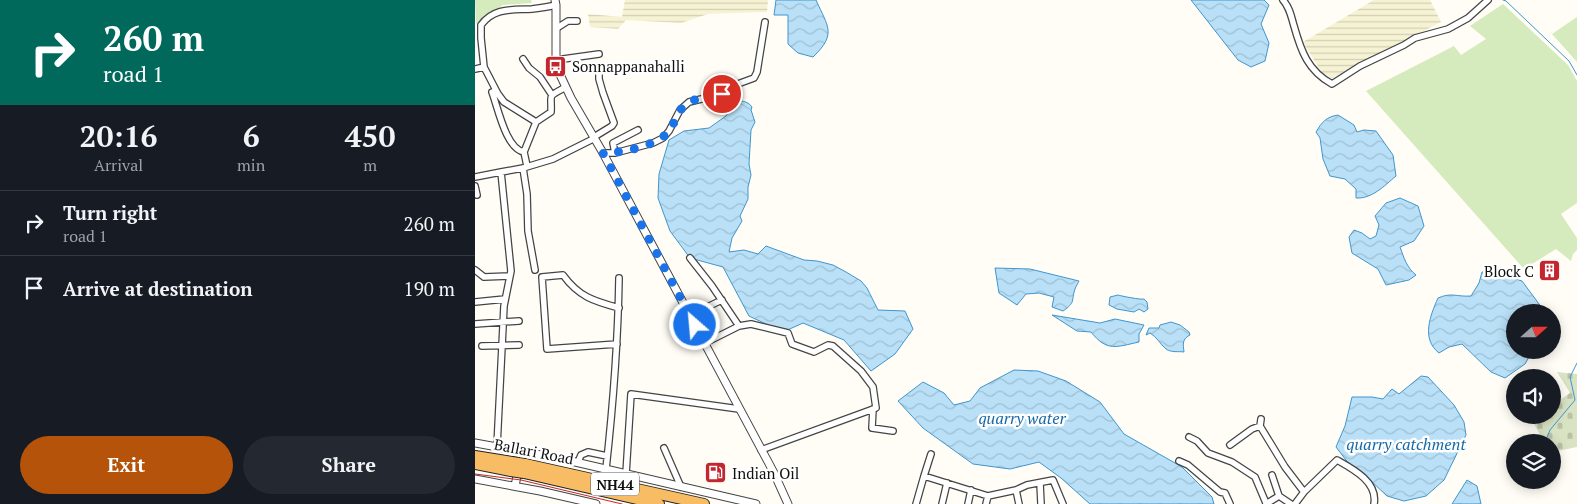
<!DOCTYPE html>
<html lang="en">
<head>
<meta charset="utf-8">
<style>
	:root { --surface:#171b24; --page:#242831; --text:#f1f3f6; --muted:#9ea1a6; --line:#363941; --accent:#b45309 }
	body { margin:0; font-family:"PT Serif",serif; background:var(--page); color:var(--text); height:100vh; display:flex; flex-direction:column; font-size:19px; white-space:nowrap }
	* { box-sizing:border-box; margin:0 }
	p { font-size:16px; color:var(--muted) }
	.icon { flex:none; width:28px; height:28px; fill:none; stroke:currentColor; stroke-width:2; stroke-linecap:round; stroke-linejoin:round }
	.map { position:relative; flex:1; overflow:hidden }
	.panel { display:flex; flex-direction:column; background:var(--surface); width:475px }
	.panel>* { flex:none }
	.guide { background:#00695c; color:#fff; overflow:hidden }
	.needle { width:32px; rotate:69deg }
	.fabs { position:absolute; left:1031px; top:304px; display:grid; gap:10px }
	.fabs a { display:grid; place-items:center; width:55px; height:55px; border-radius:50%; background:var(--surface); box-shadow:0 2px 12px #0003; font-size:25px }
	.pin { position:absolute; display:grid; place-items:center; width:42px; height:42px; color:#fff; margin:-21px; border:2px solid #fff; border-radius:50%; box-shadow:0 1px 5px #0007 }
	.me { position:absolute; width:55px; margin:-28px; rotate:333deg; stroke-linejoin:round; filter:drop-shadow(0 0 4px #0008) }
	.turn { display:flex; align-items:center; gap:18px; height:105px; padding:0 20px; font-size:22px }
	.turn .icon { width:65px; height:65px; stroke-width:2.5 }
	.turn b { display:block; font-size:35px; line-height:42px }
	.eta { display:flex; justify-content:space-evenly; align-items:center; height:85px; text-align:center }
	.eta b { font-size:30px; font-weight:800; line-height:35px }
	.button { display:flex; gap:10px; margin-top:auto; padding:10px 20px }
	.button a { flex:1; height:58px; border-radius:30px; background:var(--accent); color:#fff; font-size:20px; font-weight:800; line-height:58px; text-align:center }
	.button a+a { background:var(--page); color:var(--text) }
	ul { padding:0; list-style:none }
	li { display:flex; align-items:center; gap:15px; height:65px; padding:0 20px; border-top:1px solid var(--line) }
	li div { flex:1 }
	li b { display:block; font-size:19px }
	li em { font-style:normal }
	main { display:flex; flex:1; min-height:0 }
	.map>svg:first-child { display:block }
</style>
</head>
<body>
<main>
<section class="panel">
<div class="guide">
<div class="turn"><svg class="icon" aria-label="right" viewBox="0 0 24 24"><path d="M7 20v-9h11M14 6l5 5-5 5"/></svg><div><b>260 m</b>road 1</div></div>
</div>
<div class="eta">
<div><b>20:16</b><p>Arrival</p></div>
<div><b>6</b><p>min</p></div>
<div><b>450</b><p>m</p></div>
</div>
<ul>
<li><svg class="icon" aria-label="right" viewBox="0 0 24 24"><path d="M7 20v-9h11M14 6l5 5-5 5"/></svg><div><b>Turn right</b><p>road 1</p></div><em>260 m</em></li>
<li><svg class="icon" aria-label="arrive" viewBox="0 0 24 24"><path d="M6 21V4h12l-3 4 3 4H6"/></svg><div><b>Arrive at destination</b></div><em>190 m</em></li>
</ul>
<div class="button"><a>Exit</a><a>Share</a></div>
</section>
<div class="map">
<svg width="1102" height="504" viewBox="0 0 1102 504">
	<defs>
		<pattern id="farmland-rules" width="6" height="5" patternUnits="userSpaceOnUse" patternTransform="scale(1.25)"><rect width="6" height="5" fill="#f6f3d4"/><path d="M0 2.5h6" fill="none" stroke="#d2cfb5"/></pattern>
		<pattern id="cemetery-stones" width="16" height="16" patternUnits="userSpaceOnUse" patternTransform="scale(1.25)"><rect width="16" height="16" fill="#d9e3c4"/><path d="M2 7V4a2 2 0 0 1 4 0v3zM10 15v-3a2 2 0 0 1 4 0v3z" fill="#b9c2a7"/></pattern>
		<pattern id="water-waves" width="16" height="10" patternUnits="userSpaceOnUse" patternTransform="scale(1.25)"><rect width="16" height="10" fill="#b9e0f7"/><path d="M0 5q4-4 8 0t8 0" fill="none" stroke="#9ebfd3"/></pattern>
	</defs>
	<rect width="100%" height="100%" fill="#fffdf5"/>
	<path fill="url(#farmland-rules)" d="M 150,0 L 293,0 L 292,12 L 233,14 L 206,23 L 151,20 L 143,29 L 115,27 L 113,14 L 147,17 Z
		M 899,0 L 955,0 L 966,22 L 857,78 L 847,73 L 828,42 Z"/>
	<path fill="#d5ebbd" d="M 0,0 L 56,0 L 57,3 L 28,5 L 1,24 Z
		M 1028,4 L 1093,65 L 1102,81 L 1102,203 L 1086,214 L 1102,238 L 1102,250 L 1098,254 L 1096,261 L 1081,249 L 1049,269 L 891,91 L 979,46 L 986,55 L 1011,39 L 995,26 Z
		M 1102,17 L 1102,62 L 1077,34 Z"/>
	<path fill="url(#cemetery-stones)" d="M 1082,372 L 1102,374 L 1102,447 L 1078,452 L 1078,442 L 1069,442 L 1057,420 L 1064,415 L 1078,415 L 1078,405 L 1095,393 Z"/>
	<path fill="url(#water-waves)" stroke="#3f96cf" d="M 301,0 L 341,0 C 353,27 362,34 338,57 L 323,53 L 313,44 L 313,15 L 299,15 Z
		M 716,0 L 789,0 L 794,5 L 786,24 L 794,43 L 790,61 L 776,67 L 763,60 Z
		M 258,101 C 265,101 272,100 277,107 L 276,110 L 280,122 L 276,130 L 274,164 L 276,175 L 273,187 L 273,199 L 265,216 L 267,221 L 257,238 L 254,252 L 269,250 L 283,254 L 291,246 L 329,260 L 342,261 L 358,265 L 371,272 L 386,281 L 392,288 L 403,310 L 430,311 L 438,329 L 420,354 L 396,371 L 369,340 L 328,323 L 308,332 L 274,316 L 248,267 L 215,258 L 195,231 L 183,198 L 184,174 L 194,140 L 209,131 L 234,128 L 251,116 Z
		M 863,115 L 879,125 L 882,132 L 889,130 L 901,131 L 918,155 L 921,176 C 909,186 897,199 881,198 L 881,189 L 870,179 L 855,176 L 848,159 L 845,138 L 841,132 C 847,122 851,117 863,115 Z
		M 925,198 L 943,206 L 949,226 L 939,241 L 925,247 C 929,258 932,268 941,275 L 934,280 L 911,285 L 903,269 L 877,253 L 874,237 L 879,230 L 887,233 L 895,239 L 901,236 L 904,225 L 900,216 L 911,203 Z
		M 520,268 L 555,269 L 604,281 C 603,283 601,286 600,289 C 596,301 601,302 588,311 L 577,307 L 579,297 L 564,293 L 551,294 L 542,305 L 524,293 Z
		M 1007,272 L 1019,272 L 1047,281 L 1070,312 L 1040,312 L 1040,350 L 1058,350 L 1050,364 L 1030,378 L 1016,372 L 987,344 L 974,347 L 964,353 C 946,339 955,316 963,298 C 977,292 981,297 996,296 L 1004,283 Z
		M 643,295 C 646,296 666,300 669,299 L 672,302 L 673,309 L 669,312 L 664,309 L 659,312 L 642,309 L 634,305 L 635,297 Z
		M 577,315 L 625,323 L 640,319 L 669,325 L 664,334 L 664,342 C 641,347 632,352 616,332 L 602,331 Z
		M 696,322 L 705,325 L 714,332 L 715,335 C 707,339 708,344 709,352 C 703,351 697,353 691,349 C 685,344 682,337 675,333 L 671,335 L 674,328 L 684,328 L 685,325 Z
		M 539,370 L 563,371 L 591,381 L 625,402 L 649,434 L 707,467 L 737,497 L 739,504 L 615,504 L 586,478 L 564,462 L 535,469 L 498,464 L 448,428 L 423,401 L 448,382 L 469,393 L 479,405 L 495,401 L 505,388 Z
		M 946,376 L 953,377 L 979,405 L 989,422 L 991,435 L 969,480 L 951,496 L 929,501 L 912,496 L 894,479 L 874,464 L 861,447 L 870,426 L 877,397 L 897,397 L 908,399 L 917,389 L 924,394 Z
		M 992,480 L 1002,486 L 1006,504 L 977,504 Z"/>
	<g fill="none" stroke-linecap="round" stroke-linejoin="round">
		<path stroke="#3f96cf" stroke-width="1" d="M 1028,0 L 1031,1 L 1094,61 L 1102,75
			M 1070,442 L 1075,430 L 1100,400 L 1095,377 L 1102,363"/>
		<defs>
			<path id="minor" d="M 808,0 C 815,8 816,16 819,26 C 826,51 833,71 857,84 L 885,66 L 929,45 L 940,38 L 973,29 L 993,18 L 1013,0
				M 82,28 L 93,21 L 102,21
				M 48,59 L 54,68 L 65,77 L 77,95
				M 81,60 L 124,54
				M 0,69 L 9,67
				M 17,92 C 23,108 31,149 49,152
				M 61,122 L 76,112 C 77,93 71,98 91,87
				M 119,137 L 137,126 L 139,123 L 128,93 L 124,79 L 124,69
				M 128,153 L 140,153 L 178,143 L 188,138 L 194,131 L 205,110 L 214,102 L 247,94 L 260,85 L 279,78 L 282,72 L 290,22
				M 140,153 L 138,143 L 163,130
				M 52,166 L 49,152 L 61,122 L 29,102 L 23,94 L 9,67 L 6,38 L 6,25 C 19,7 38,10 57,9 C 65,8 73,7 81,5
				M 0,177 L 26,172
				M 0,186 L 2,195
				M 215,258 L 237,286 L 264,326 L 230,343
				M 0,270 L 9,277 L 34,276
				M 60,270 L 53,231 L 52,194 L 48,168 L 78,159 L 120,138
				M 0,302 L 30,299
				M 215,315 L 247,300
				M 0,324 L 44,321
				M 264,326 L 276,324 L 313,333 L 317,344 L 339,352 L 353,345 L 358,346 L 386,371 L 398,387 L 401,408 L 286,450
				M 142,344 L 72,349 L 67,277 L 88,275 C 104,297 119,301 144,308
				M 7,346 L 44,345
				M 398,409 L 397,428 L 418,431
				M 786,419 L 785,426 L 810,467 L 829,492
				M 714,437 L 722,441 L 733,453 L 757,462 L 780,477 L 791,503
				M 755,445 L 777,429 L 785,426
				M 22,446 L 29,306 L 36,271 L 26,172 L 48,168
				M 189,448 L 206,487
				M 704,461 L 713,465 L 745,492 L 750,493 L 755,504
				M 103,462 L 106,455 L 113,452 L 132,456
				M 131,469 C 138,406 143,342 144,278
				M 151,474 L 156,394 L 264,409
				M 797,475 L 804,496
				M 449,476 L 456,454
				M 565,483 L 566,504
				M 541,490 L 552,485 L 578,480 L 588,504
				M 441,504 L 449,476 L 513,496 L 541,490 L 544,504
				M 467,504 L 472,483
				M 493,504 L 496,490
				M 511,504 L 513,496
				M 791,504 L 804,496 L 816,504
				M 820,504 L 829,492 L 862,460 C 878,469 903,482 899,504"/>
			<path id="tertiary" d="M 80,0 L 81,5 L 81,66 L 96,98 L 128,153 L 299,473 L 313,504
				M 0,443 L 83,458 L 281,504
				M 0,479 L 65,491 L 121,504
				M 40,486 L 47,451"/>
			<path id="trunk" d="M 0,456 L 37,462
				M 0,464 L 36,471
				M 50,464 L 229,504
				M 49,473 L 184,504"/>
		</defs>
		<use href="#minor" stroke="#444" stroke-width="8"/>
		<use href="#tertiary" stroke="#444" stroke-width="9"/>
		<use href="#trunk" stroke="#222" stroke-width="12"/>
		<use href="#minor" stroke="#fff" stroke-width="5.5"/>
		<use href="#tertiary" stroke="#fff" stroke-width="7"/>
		<use href="#trunk" stroke="#f7bc64" stroke-width="10"/>
		<path stroke="#c4262e" stroke-width="1" d="M 0,474 L 46,480 L 147,504"/>
		<defs>
			<path id="trunk-bridge" d="M 37,462 L 50,464
				M 36,471 L 49,473"/>
		</defs>
		<use href="#trunk-bridge" stroke="#222" stroke-width="12" stroke-linecap="butt"/>
		<use href="#trunk-bridge" stroke="#f7bc64" stroke-width="10"/>
	</g>
	<g fill="none" stroke-linecap="round" stroke-linejoin="round">
		<path stroke="#1a73e8" stroke-width="9" stroke-dasharray="0 16.2" d="M 220,325 L 128,153 C 146,153 183,146 194,131 C 200,123 202,112 210,105 C 220,97 236,97 247,94"/>
	</g>
	<defs>
		<symbol id="bus-square" viewBox="-11 -11 22 22"><rect x="-9" y="-9" width="18" height="18" rx="4" fill="#c4262e" stroke="#fff"/><path d="M-5-6H5V4H4V6H2V4H-2V6H-4V4H-5ZM-3.5-4V0h7V-4ZM-3.5 1.2v1.5H-2V1.2ZM2 1.2v1.5H3.5V1.2Z" fill="#fff"/></symbol>
		<symbol id="building-square" viewBox="-11 -11 22 22"><rect x="-9" y="-9" width="18" height="18" rx="4" fill="#c4262e" stroke="#fff"/><path d="M-4-6H4V6H1V3H-1V6H-4ZM-2.5-4.3h1.7v1.8h-1.7ZM.8-4.3h1.7v1.8H.8ZM-2.5-1h1.7V.8h-1.7ZM.8-1h1.7V.8H.8Z" fill="#fff"/></symbol>
		<symbol id="fuel-square" viewBox="-11 -11 22 22"><rect x="-9" y="-9" width="18" height="18" rx="4" fill="#c4262e" stroke="#fff"/><path d="M-5.5-6h7V0h2V4h1.3V-2.5L3-4.5l.8-.8L6-3V5H2.5V1h-1V6h-7ZM-4.2-4.7v3.2H.2V-4.7Z" fill="#fff"/></symbol>
	</defs>
	<g fill-rule="evenodd">
		<use href="#bus-square" x="68" y="54" width="25" height="25"/>
		<use href="#building-square" x="1062" y="258" width="25" height="25"/>
		<use href="#fuel-square" x="228" y="460" width="25" height="25"/>
	</g>
	<g text-anchor="middle" dominant-baseline="central" stroke-width="5" stroke-linejoin="round" paint-order="stroke">
		<rect fill="#fff" stroke="#585858" stroke-width="1" x="116" y="472.5" width="48" height="23" rx="4"/>
		<g font-size="14" font-weight="bold" fill="#111">
			<text x="140" y="484">NH44</text>
		</g>
		<g font-size="15" fill="#111" stroke="#fff" text-anchor="start">
			<text x="97" y="66">Sonnappanahalli</text>
			<text x="1059" y="271" text-anchor="end">Block C</text>
			<text x="257" y="473">Indian Oil</text>
		</g>
		<g font-size="15" fill="#111" stroke="#fff">
			<text transform="translate(59 451) rotate(11)">Ballari Road</text>
		</g>
		<g font-size="16" font-style="italic" fill="#1768a6" stroke="#fff">
			<text x="547" y="418">quarry water</text>
			<text x="931" y="444">quarry catchment</text>
		</g>
	</g>
</svg>
<div class="fabs">
<a><svg class="needle" viewBox="-14 -14 28 28"><path d="M0-13l5 13h-10z" fill="#e53935"/><path d="M0 13l5-13h-10z" fill="#9ea1a6"/></svg></a>
<a><svg class="icon" aria-label="sound" viewBox="0 0 24 24"><path d="M4 9h4l5-4v14l-5-4H4zM17 9q2 3 0 6"/></svg></a>
<a><svg class="icon" aria-label="layers" viewBox="0 0 24 24"><path d="M12 4l9 5-9 5-9-5zM3 14l9 5 9-5"/></svg></a>
</div>
<div class="pin" style="left:247px;top:94px;background:#d93025"><svg class="icon" aria-label="arrive" viewBox="0 0 24 24"><path d="M6 21V4h12l-3 4 3 4H6"/></svg></div>
<svg class="me" style="left:220px;top:325px" viewBox="-20 -20 40 40"><circle r="17" fill="#1a73e8" stroke="#fff" stroke-width="3"/><path d="M0-11L8 9 0 5-8 9z" fill="#fff"/></svg>
</div>
</main>
</body>
</html>
